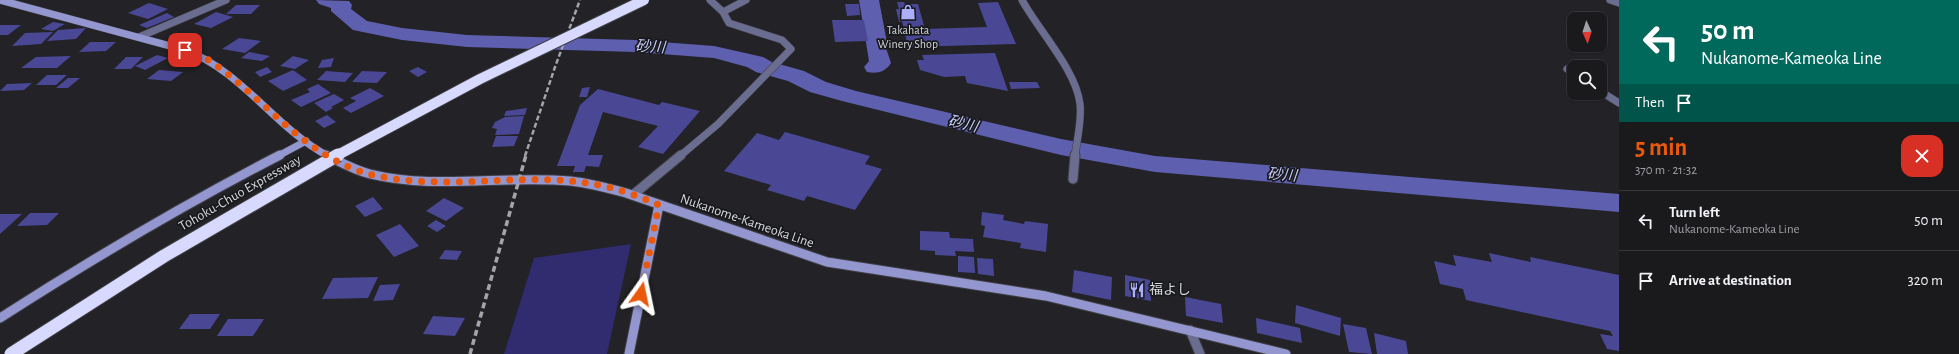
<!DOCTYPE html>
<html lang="en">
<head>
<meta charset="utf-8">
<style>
	:root { --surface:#1a1a1d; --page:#232326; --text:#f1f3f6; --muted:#9fa1a4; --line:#38383b; --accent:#ea580c }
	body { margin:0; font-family:"Alegreya Sans","Noto Sans JP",sans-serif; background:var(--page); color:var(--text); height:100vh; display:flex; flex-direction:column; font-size:15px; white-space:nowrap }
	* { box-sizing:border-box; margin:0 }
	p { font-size:13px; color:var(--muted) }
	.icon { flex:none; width:22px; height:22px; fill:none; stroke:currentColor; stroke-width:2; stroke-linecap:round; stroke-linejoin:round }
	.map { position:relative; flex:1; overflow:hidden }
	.sheet { display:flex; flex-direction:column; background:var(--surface); width:340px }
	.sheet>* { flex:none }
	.top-card { background:#00695c; color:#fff; overflow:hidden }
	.needle { width:26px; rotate:177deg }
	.buttons { position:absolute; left:1567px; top:12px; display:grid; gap:8px }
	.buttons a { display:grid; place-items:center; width:40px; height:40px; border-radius:8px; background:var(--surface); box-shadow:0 1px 3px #0004,0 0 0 1px var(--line); font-size:20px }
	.pin { position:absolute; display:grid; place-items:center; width:34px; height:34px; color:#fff; margin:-17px; border-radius:8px; box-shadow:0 2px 6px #0006 }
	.me { position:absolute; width:44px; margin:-22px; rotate:12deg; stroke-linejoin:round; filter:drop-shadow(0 0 3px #0008) }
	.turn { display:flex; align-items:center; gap:14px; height:84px; padding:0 16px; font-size:18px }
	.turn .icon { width:52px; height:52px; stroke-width:2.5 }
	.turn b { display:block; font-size:28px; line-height:34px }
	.then { display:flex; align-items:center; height:38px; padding:0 16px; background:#0003; gap:8px; font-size:15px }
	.round { display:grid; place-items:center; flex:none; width:42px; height:42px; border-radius:12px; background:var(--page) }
	.head { display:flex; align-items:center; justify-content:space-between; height:68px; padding:0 16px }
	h1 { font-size:24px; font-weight:700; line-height:30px; color:var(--accent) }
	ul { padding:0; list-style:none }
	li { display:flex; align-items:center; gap:12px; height:60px; padding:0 16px; border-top:1px solid var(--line) }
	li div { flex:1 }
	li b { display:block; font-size:15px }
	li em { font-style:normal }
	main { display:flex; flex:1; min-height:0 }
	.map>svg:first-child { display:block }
</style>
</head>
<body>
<main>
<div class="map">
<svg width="1619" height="354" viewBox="0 0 1619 354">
	<rect width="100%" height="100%" fill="#222227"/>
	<path fill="#302c6f" d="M 631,244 L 607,354 L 504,354 L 534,258 Z"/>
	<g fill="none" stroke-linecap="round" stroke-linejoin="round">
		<path fill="#5f5faf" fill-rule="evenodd" d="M 316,0 L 349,1 L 352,5 L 351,9 L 367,21 L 402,28 L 467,35 L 635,40 L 714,46 L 763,57 L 772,62 L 804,71 L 826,82 L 856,91 L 1061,139 L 1155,156 L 1619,194 L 1619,212 L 1155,172 L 1061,155 L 842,101 L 810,92 L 788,81 L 756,72 L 747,67 L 714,58 L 635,52 L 467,47 L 402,40 L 353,30 L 331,11 L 331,8 L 319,4 Z
			M 859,0 L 879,0 L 887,43 L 885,45 L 891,63 C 885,72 878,74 867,72 L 864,67 L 869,61 Z"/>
	</g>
	<path fill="#4a4895" d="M 897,2 L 904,2 L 905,4 L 918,4 L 925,29 L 987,27 L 978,3 L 998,2 L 1016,44 L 908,47 L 902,21 L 899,22 L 896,9 L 899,9 Z
		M 149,3 L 168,9 L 148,19 L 128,13 Z
		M 845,4 L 859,4 L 860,15 L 847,16 Z
		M 236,5 L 260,5 L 251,14 L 226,14 Z
		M 216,12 L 233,17 L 211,28 L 194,24 Z
		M 167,13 L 174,17 L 147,28 L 139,25 Z
		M 832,20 L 864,20 L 868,41 L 835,42 Z
		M 53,22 L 65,24 L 53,31 L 41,29 Z
		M 0,25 L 21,25 L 8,35 L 0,35 Z
		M 86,28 L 76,39 L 47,41 L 58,30 Z
		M 53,32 L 41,44 L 12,46 L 25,33 Z
		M 239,38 L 261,41 L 245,53 L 222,49 Z
		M 90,42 L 116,42 L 106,51 L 79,52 Z
		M 249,52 L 270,56 L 262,61 L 241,58 Z
		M 995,53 L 1008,91 L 967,83 L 965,76 L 944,77 L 920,70 L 917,60 L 924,60 L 922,55 Z
		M 157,55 L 168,58 L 145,70 L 135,66 Z
		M 71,56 L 57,68 L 21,68 L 36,57 Z
		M 293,56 L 309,60 L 295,69 L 280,66 Z
		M 126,57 L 143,57 L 131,69 L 114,69 Z
		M 334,58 L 331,67 L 318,68 L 322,60 Z
		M 267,67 L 272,72 L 260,77 L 255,72 Z
		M 418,67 L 427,72 L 418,77 L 409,71 Z
		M 159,70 L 183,72 L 171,81 L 147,79 Z
		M 293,70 L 307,80 L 283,91 L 268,81 Z
		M 326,71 L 353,73 L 345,82 L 317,80 Z
		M 362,71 L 387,72 L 377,83 L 352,82 Z
		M 47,75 L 67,75 L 56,85 L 36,85 Z
		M 68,78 L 80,78 L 68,88 L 56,88 Z
		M 1009,82 L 1037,82 L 1040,88 L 1011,89 Z
		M 32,83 L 24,90 L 0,91 L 7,84 Z
		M 318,84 L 331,93 L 301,107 L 291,100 L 310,92 L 307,89 Z
		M 590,87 L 587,97 L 579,97 L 582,88 Z
		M 370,88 L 384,96 L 351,113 L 343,108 L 356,101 L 350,98 Z
		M 598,89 L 659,105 L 662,102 L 700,111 L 663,154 L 638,147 L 658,126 L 603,112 L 588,155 L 603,155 L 599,167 L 586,166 L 584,172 L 573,172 L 575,166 L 557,166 L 580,105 Z
		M 334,94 L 344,100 L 331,107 L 333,108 L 326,112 L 314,103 Z
		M 527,108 L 525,115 L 504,116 L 506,111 Z
		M 327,115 L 336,122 L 324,128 L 315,121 Z
		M 524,116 L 519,134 L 495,135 L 497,129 L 492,128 L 495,122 L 505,117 Z
		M 785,132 L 870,156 L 865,164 L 882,169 L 855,210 L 807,196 L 804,201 L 767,190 L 771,185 L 724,171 L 757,133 L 779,140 Z
		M 496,136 L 518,136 L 514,146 L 492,147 Z
		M 373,197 L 383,209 L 365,217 L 355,206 Z
		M 444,198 L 464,208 L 446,221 L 426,211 Z
		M 982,212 L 1004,215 L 1003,220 L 1024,224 L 1025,221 L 1048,224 L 1046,252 L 1020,248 L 1021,243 L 983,237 L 985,226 L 981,225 Z
		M 30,213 L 59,213 L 47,225 L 17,226 Z
		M 0,214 L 22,214 L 0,234 Z
		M 436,220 L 446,226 L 437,232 L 427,226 Z
		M 400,224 L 419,246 L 394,257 L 376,235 Z
		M 920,231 L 949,232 L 950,238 L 973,239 L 974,252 L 955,251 L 956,256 L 935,255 L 935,251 L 920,250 Z
		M 445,250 L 462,251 L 457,260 L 439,259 Z
		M 1489,253 L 1531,262 L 1530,257 L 1619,275 L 1619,351 L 1607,349 L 1600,334 L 1613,336 L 1610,331 L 1466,300 L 1463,289 L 1440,284 L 1434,261 L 1456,266 L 1453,255 L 1492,262 Z
		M 958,256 L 974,257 L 975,273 L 958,272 Z
		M 977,258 L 993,259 L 994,276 L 978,274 Z
		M 1074,270 L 1112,277 L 1111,300 L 1072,292 Z
		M 1125,275 L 1150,280 L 1151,301 L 1125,296 Z
		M 378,277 L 368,298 L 322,299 L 333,278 Z
		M 400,284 L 393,300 L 373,301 L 380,285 Z
		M 1185,297 L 1221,304 L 1223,323 L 1186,316 Z
		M 1296,305 L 1341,318 L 1340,336 L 1295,323 Z
		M 190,314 L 220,314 L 210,329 L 179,329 Z
		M 433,316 L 465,318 L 455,336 L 423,334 Z
		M 1256,318 L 1300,328 L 1302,343 L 1257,333 Z
		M 228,319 L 264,319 L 253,336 L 217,336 Z
		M 1343,324 L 1366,328 L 1372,354 L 1349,352 Z
		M 1374,333 L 1406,341 L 1408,354 L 1377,354 Z"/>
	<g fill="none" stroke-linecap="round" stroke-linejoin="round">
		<defs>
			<path id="street-far1" d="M 1022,0 C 1039,31 1076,70 1080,104 C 1082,120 1077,139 1075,156
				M 1610,0 L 1619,3
				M 723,12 L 746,0
				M 139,37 L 226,0
				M 1567,69 L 1574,74
				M 1600,91 L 1619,103
				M 680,156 L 718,124 L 791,49 L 782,40 L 729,23 L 723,12 L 710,0"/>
			<path id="street" d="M 1073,179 L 1075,155
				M 634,194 L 681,155
				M 1190,330 L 1200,354"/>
			<path id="secondary-far1" d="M 0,0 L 185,50 C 242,71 275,128 328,156
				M 278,156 L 306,141"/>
			<path id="secondary" d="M 326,155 C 340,162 354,170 370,174 C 436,190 503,175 570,181 C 589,183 608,188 626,193 L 827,262 L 1046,296 L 1286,354
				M 0,318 C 92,259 183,205 280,155
				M 629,354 L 659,205"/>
		</defs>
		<use href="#street-far1" stroke="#3f3f44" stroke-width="8"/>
		<use href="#street" stroke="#3f3f44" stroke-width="11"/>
		<use href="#secondary-far1" stroke="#3f3f44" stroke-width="8"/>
		<use href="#secondary" stroke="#3f3f44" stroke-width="11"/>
		<use href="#street-far1" stroke="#6a6c90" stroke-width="7"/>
		<use href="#street" stroke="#6a6c90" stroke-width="9"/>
		<use href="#secondary-far1" stroke="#9396cf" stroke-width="7"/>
		<use href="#secondary" stroke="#9396cf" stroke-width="9"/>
		<path stroke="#a4a5a9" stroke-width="2.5" stroke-dasharray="5 2.5" stroke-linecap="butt" d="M 525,156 L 555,67 L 580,0"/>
		<path stroke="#a4a5a9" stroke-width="3.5" stroke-dasharray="6 3.5" stroke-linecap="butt" d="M 470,354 L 526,155"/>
		<defs>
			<path id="highway-bridge-far1" d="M 336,156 L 480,79 L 644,0"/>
			<path id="highway-bridge" d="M 11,354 L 164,256 L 338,155"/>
		</defs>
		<use href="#highway-bridge-far1" stroke="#3f3f44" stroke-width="12" stroke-linecap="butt"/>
		<use href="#highway-bridge" stroke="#3f3f44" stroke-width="15" stroke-linecap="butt"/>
		<use href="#highway-bridge-far1" stroke="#d7dafe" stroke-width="10"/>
		<use href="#highway-bridge" stroke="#d7dafe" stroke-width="13"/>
	</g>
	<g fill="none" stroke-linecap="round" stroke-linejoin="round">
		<path stroke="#ea580c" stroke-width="7" stroke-dasharray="0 12.6" d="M 185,50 C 193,53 203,56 210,61 C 263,97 305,157 369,174 C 444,193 524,170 599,185 C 620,189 640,197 659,205 L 641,294"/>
	</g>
	<defs>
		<symbol id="shop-bare" viewBox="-9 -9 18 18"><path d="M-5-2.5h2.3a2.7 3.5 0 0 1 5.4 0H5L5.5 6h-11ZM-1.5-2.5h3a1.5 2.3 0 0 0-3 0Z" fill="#abaffb" stroke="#18191d" stroke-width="2.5" paint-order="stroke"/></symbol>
		<symbol id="restaurant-bare" viewBox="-9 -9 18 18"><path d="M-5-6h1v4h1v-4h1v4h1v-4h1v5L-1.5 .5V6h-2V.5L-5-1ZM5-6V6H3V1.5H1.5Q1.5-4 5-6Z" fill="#abaffb" stroke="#18191d" stroke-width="2.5" paint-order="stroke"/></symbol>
	</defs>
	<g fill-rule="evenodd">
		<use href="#shop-bare" x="897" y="1" width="22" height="22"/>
		<use href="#restaurant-bare" x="1126" y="279" width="22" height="22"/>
	</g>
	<g text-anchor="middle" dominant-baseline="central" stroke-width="3.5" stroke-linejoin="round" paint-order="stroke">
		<g font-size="12" fill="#d7d8db" stroke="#18191d">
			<text x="908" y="30">Takahata<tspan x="908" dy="14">Winery Shop</tspan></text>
		</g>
		<g font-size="14" fill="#d7d8db" stroke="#18191d">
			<text transform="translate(240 193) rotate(-30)">Tohoku-Chuo Expressway</text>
			<text transform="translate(747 221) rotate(19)">Nukanome-Kameoka Line</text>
		</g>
		<g font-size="14" fill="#d7d8db" stroke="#18191d" text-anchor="start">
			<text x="1149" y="290">福よし</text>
		</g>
		<g font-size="15" font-style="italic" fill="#c9cdf9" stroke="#18191d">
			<text transform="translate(650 47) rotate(4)">砂川</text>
			<text transform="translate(963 124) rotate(13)">砂川</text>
			<text transform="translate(1282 175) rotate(5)">砂川</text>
		</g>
	</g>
</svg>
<div class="buttons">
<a><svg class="needle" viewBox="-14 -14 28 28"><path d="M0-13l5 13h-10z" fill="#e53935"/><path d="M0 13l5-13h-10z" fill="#9fa1a4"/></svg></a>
<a><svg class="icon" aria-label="search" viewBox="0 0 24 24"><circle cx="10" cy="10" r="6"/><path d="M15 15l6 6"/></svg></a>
</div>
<div class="pin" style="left:185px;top:50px;background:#d93025"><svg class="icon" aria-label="arrive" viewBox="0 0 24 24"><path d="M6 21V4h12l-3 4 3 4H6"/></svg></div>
<svg class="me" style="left:641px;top:294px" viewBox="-20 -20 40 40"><path d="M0-17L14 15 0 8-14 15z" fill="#ea580c" stroke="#fff" stroke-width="4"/></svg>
</div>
<section class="sheet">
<div class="top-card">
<div class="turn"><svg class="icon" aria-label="left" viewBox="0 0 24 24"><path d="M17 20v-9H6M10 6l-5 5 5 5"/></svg><div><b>50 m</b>Nukanome-Kameoka Line</div></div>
<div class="then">Then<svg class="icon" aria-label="arrive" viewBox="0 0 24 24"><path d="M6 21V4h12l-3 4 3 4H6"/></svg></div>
</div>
<div class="head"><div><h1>5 min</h1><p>370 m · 21:32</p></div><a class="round" style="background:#d93025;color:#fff"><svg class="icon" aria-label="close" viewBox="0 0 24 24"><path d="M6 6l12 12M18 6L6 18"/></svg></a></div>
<ul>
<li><svg class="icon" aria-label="left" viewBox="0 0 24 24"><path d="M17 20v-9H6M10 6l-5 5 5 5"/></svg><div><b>Turn left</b><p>Nukanome-Kameoka Line</p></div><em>50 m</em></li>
<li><svg class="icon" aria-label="arrive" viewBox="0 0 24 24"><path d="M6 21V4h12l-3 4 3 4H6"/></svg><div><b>Arrive at destination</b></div><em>320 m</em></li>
</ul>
</section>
</main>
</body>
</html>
